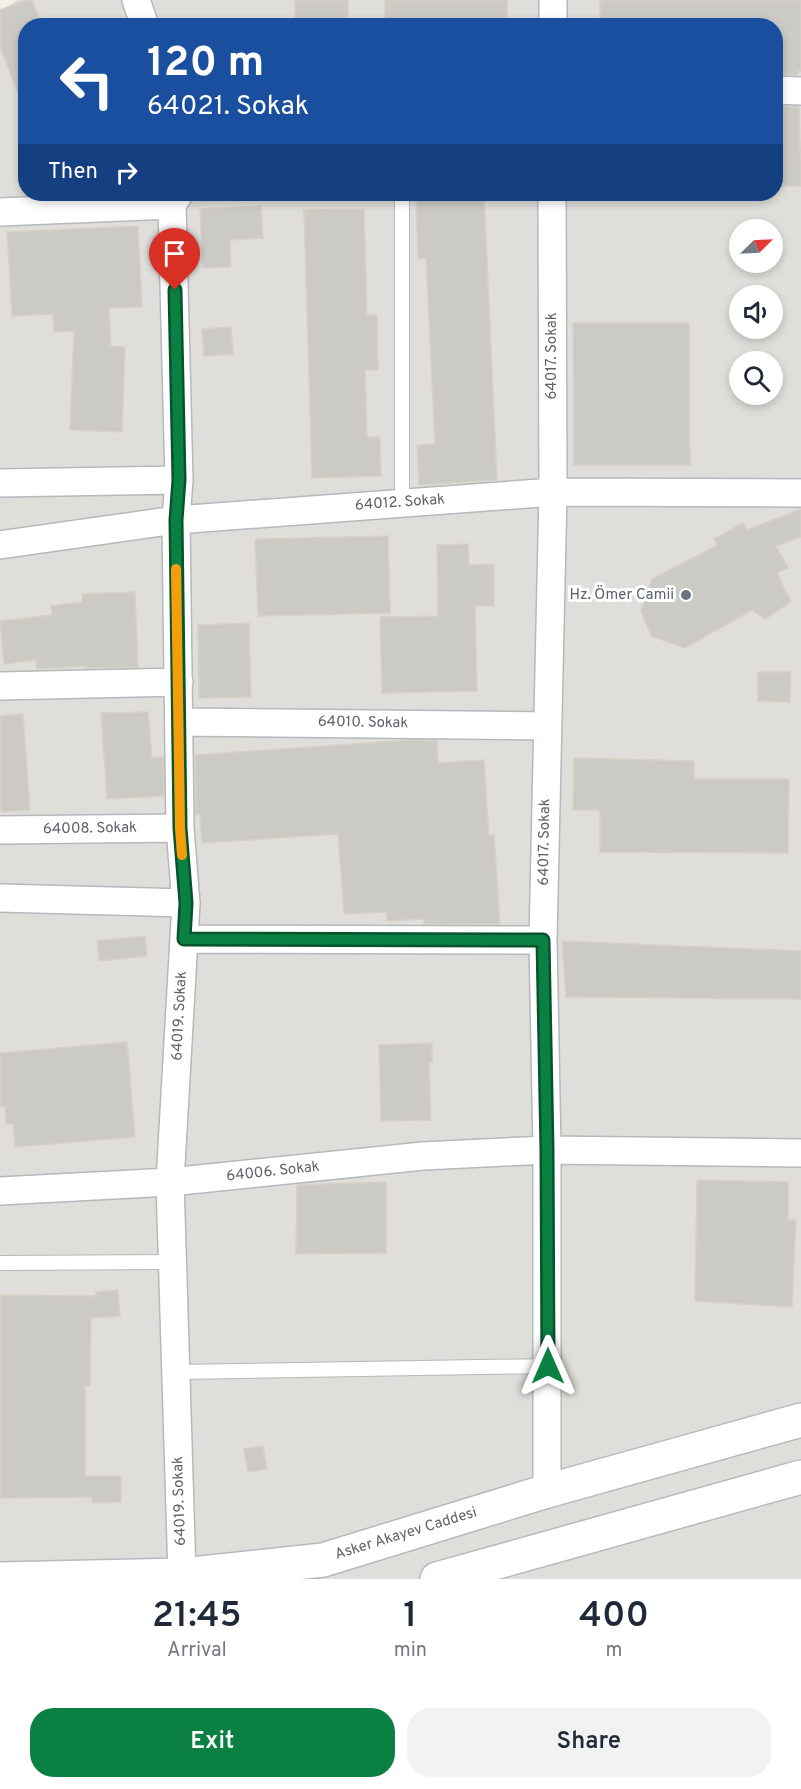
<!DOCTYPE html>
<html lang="en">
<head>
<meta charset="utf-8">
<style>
	:root { --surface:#fff; --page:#f2f2f3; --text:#1f2937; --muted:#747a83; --accent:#0b8043 }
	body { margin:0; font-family:Overpass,sans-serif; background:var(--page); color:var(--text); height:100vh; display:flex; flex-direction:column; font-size:22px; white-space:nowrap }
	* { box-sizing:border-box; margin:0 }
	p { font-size:20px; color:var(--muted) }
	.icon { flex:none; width:33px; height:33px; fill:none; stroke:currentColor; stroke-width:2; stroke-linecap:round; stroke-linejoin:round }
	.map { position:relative; height:1579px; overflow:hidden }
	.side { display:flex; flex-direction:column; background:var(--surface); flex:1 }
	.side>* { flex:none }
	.banner { position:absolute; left:18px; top:18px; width:765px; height:183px; border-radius:24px; box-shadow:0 3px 9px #0003; background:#1a4fa0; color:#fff; overflow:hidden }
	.needle { width:39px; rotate:66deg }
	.tools { position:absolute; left:729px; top:219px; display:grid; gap:12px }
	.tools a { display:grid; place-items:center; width:54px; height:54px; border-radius:50%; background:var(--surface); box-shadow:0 3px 9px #0003; font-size:30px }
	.pin { position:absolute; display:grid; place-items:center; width:51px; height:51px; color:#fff; margin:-62px -26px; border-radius:50% 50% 50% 0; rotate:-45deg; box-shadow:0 0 6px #0007 }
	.pin .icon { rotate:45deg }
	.me { position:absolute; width:66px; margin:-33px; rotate:0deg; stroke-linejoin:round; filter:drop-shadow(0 0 4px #0008) }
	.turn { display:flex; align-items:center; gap:21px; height:126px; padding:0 30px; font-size:27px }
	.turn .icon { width:78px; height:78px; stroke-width:2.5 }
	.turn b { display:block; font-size:42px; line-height:51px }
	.then { display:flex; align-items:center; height:57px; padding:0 30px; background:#0003; gap:12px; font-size:22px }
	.eta { display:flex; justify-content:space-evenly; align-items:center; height:102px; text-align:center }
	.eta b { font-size:36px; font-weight:600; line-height:42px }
	.action { display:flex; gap:12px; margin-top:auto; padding:12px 30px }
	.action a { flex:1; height:69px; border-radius:24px; background:var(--accent); color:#fff; font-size:24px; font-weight:600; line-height:69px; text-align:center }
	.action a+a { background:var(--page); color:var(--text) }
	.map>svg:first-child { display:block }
</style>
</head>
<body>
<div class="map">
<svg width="801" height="1579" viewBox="0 0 801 1579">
	<rect width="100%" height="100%" fill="#f1efe8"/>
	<path fill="#e0deda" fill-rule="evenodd" d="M 18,0 L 801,0 L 801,1579 L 0,1579 L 0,11 ZM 26,26 L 776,26 L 776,194 L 26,194 ZM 740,230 L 772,230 L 772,262 L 740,262 ZM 740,296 L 772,296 L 772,328 L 740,328 ZM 740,362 L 772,362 L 772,394 L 740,394 Z"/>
	<path fill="#cccac5" stroke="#d6d1c6" stroke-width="1.5" d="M 26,0 L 32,0 L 42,26 L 26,26 L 26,109 L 24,109 L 0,47 L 0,10 Z
		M 295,0 L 348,0 L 348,26 L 295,26 Z
		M 385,0 L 507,0 L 508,26 L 385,26 Z
		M 600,0 L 801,0 L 801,71 L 798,71 L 798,75 L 776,74 L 776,26 L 600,26 Z
		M 776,106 L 799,107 L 801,186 L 776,186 Z
		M 484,194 L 497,480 L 419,485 L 417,445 L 435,444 L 426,258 L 418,259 L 416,197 Z
		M 261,206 L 263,238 L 230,240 L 231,267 L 203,268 L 200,209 Z
		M 364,209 L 367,315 L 377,315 L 378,370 L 365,370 L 367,437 L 380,437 L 381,476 L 312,478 L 304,210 Z
		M 138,226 L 142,307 L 109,308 L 111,346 L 125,347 L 122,432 L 70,430 L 74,331 L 54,332 L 53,314 L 12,316 L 7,232 Z
		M 573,323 L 689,323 L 690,465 L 574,465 Z
		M 231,327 L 233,354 L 204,356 L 202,329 Z
		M 801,509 L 801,537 L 776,546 L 788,568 L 777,573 L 791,602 L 765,619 L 752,610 L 685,648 L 651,636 L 641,611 L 652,579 L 718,545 L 714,539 L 743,523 L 747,530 Z
		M 388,536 L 390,613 L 258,616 L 255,539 Z
		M 468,544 L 469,565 L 494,564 L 494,606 L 475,606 L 477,691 L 382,693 L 380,617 L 438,616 L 437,545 Z
		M 135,592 L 138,667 L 85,668 L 85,666 L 37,669 L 36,660 L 4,664 L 0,621 L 52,615 L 51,606 L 82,602 L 82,594 Z
		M 249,623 L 251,697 L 199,698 L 198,625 Z
		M 758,672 L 791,672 L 790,702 L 758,701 Z
		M 148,712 L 152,758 L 163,757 L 164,796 L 107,799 L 101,713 Z
		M 23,714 L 30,810 L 1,812 L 0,716 Z
		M 411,740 L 437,741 L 438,763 L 484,760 L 489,836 L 494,835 L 500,924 L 424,924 L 424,919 L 387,921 L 387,912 L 344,914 L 338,834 L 202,843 L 200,814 L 196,815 L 195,755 Z
		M 574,758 L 694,761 L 694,779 L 789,779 L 788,853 L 600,852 L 600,810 L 573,810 Z
		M 145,936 L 147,956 L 99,961 L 97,941 Z
		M 562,941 L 801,951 L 801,999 L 566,997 Z
		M 127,1042 L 135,1137 L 15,1147 L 13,1123 L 6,1124 L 5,1106 L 0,1107 L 0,1053 Z
		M 432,1043 L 432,1062 L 429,1063 L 431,1120 L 381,1121 L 379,1045 Z
		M 697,1180 L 788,1182 L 788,1220 L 796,1220 L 792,1307 L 695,1301 Z
		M 386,1182 L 386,1253 L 296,1254 L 297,1185 Z
		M 118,1290 L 120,1316 L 91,1318 L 90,1386 L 85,1386 L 85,1476 L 121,1476 L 121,1502 L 92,1503 L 92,1497 L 0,1498 L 0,1295 L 96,1296 L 96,1292 Z
		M 263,1446 L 267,1469 L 248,1472 L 244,1449 Z"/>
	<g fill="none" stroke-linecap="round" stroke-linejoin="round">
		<defs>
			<path id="lane" d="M 402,503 L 402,194
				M 0,1263 L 173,1262
				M 176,1372 L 548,1366"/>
			<path id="street" d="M 136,0 L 145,26
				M 553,26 L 553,0
				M 776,90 L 801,91
				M 172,205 L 179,480 L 176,520 L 180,828 L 186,903 L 170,1182 L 182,1575
				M 0,212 L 172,205 L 179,194
				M 0,483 L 179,480
				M 0,545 L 176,520 L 553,492 L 801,493
				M 0,686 L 179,682
				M 179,722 L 547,726
				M 0,830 L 180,828
				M 0,898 L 186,903
				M 184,939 L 543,940
				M 0,1191 L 170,1182 L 423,1156 L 547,1150 L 801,1153
				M 547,1491 L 547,1150 L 543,940 L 553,492 L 552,194"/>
			<path id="secondary" d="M 0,1579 L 182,1575 L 323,1560 L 547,1491 L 801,1420
				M 437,1579 L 801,1477"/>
		</defs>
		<use href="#lane" stroke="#b5b8bc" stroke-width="16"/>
		<use href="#street" stroke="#b5b8bc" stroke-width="30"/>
		<use href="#secondary" stroke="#b6babf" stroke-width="36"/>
		<use href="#lane" stroke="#fff" stroke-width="14"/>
		<use href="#street" stroke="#fff" stroke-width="27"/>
		<use href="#secondary" stroke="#fff" stroke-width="33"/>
	</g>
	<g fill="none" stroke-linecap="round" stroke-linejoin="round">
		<defs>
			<path id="route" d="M 175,290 L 179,480 L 176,520 L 180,828 L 186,903 L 184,939 L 543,940 L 547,1150 L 548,1366"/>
		</defs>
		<use href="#route" stroke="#07532c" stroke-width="15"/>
		<use href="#route" stroke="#0b8043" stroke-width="10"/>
		<path stroke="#f59e0b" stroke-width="10" d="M 176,569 L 180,828 L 182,855"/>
	</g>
	<circle fill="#6b7280" stroke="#fff" stroke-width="2" cx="686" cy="595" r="6"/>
	<g text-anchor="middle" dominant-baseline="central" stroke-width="6" stroke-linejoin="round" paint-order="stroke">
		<g font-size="15" fill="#5f6368" stroke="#fff">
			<text transform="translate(552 356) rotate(-90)">64017. Sokak</text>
			<text transform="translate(400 503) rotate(-4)">64012. Sokak</text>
			<text transform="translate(363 723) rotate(1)">64010. Sokak</text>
			<text transform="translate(90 829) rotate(-1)">64008. Sokak</text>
			<text transform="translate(545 842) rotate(-89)">64017. Sokak</text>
			<text transform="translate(180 1016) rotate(-87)">64019. Sokak</text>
			<text transform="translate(273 1172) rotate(-6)">64006. Sokak</text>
			<text transform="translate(180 1501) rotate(-92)">64019. Sokak</text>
			<text transform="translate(406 1534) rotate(-17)">Asker Akayev Caddesi</text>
		</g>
		<g font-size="15" fill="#5b616d" stroke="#fff" text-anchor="end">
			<text x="674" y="595">Hz. Ömer Camii</text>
		</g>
	</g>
</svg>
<div class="tools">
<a><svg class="needle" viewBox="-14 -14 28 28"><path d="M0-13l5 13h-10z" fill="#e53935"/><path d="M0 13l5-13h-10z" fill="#747a83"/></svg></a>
<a><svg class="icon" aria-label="sound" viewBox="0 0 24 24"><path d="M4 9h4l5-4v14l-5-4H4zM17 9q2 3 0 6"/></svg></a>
<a><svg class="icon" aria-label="search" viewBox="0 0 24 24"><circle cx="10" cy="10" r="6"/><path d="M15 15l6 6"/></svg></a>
</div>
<div class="pin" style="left:175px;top:290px;background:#d93025"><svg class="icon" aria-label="arrive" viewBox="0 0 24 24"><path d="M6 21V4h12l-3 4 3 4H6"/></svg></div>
<svg class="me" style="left:548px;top:1366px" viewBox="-20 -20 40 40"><path d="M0-17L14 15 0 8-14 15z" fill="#0b8043" stroke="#fff" stroke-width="4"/></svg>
<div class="banner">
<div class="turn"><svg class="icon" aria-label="left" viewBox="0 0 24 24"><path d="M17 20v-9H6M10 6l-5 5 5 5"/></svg><div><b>120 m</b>64021. Sokak</div></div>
<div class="then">Then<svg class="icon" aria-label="right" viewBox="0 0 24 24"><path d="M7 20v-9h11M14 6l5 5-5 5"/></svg></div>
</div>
</div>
<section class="side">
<div class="eta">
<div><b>21:45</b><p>Arrival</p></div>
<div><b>1</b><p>min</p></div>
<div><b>400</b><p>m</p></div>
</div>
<div class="action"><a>Exit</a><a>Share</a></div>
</section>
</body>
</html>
